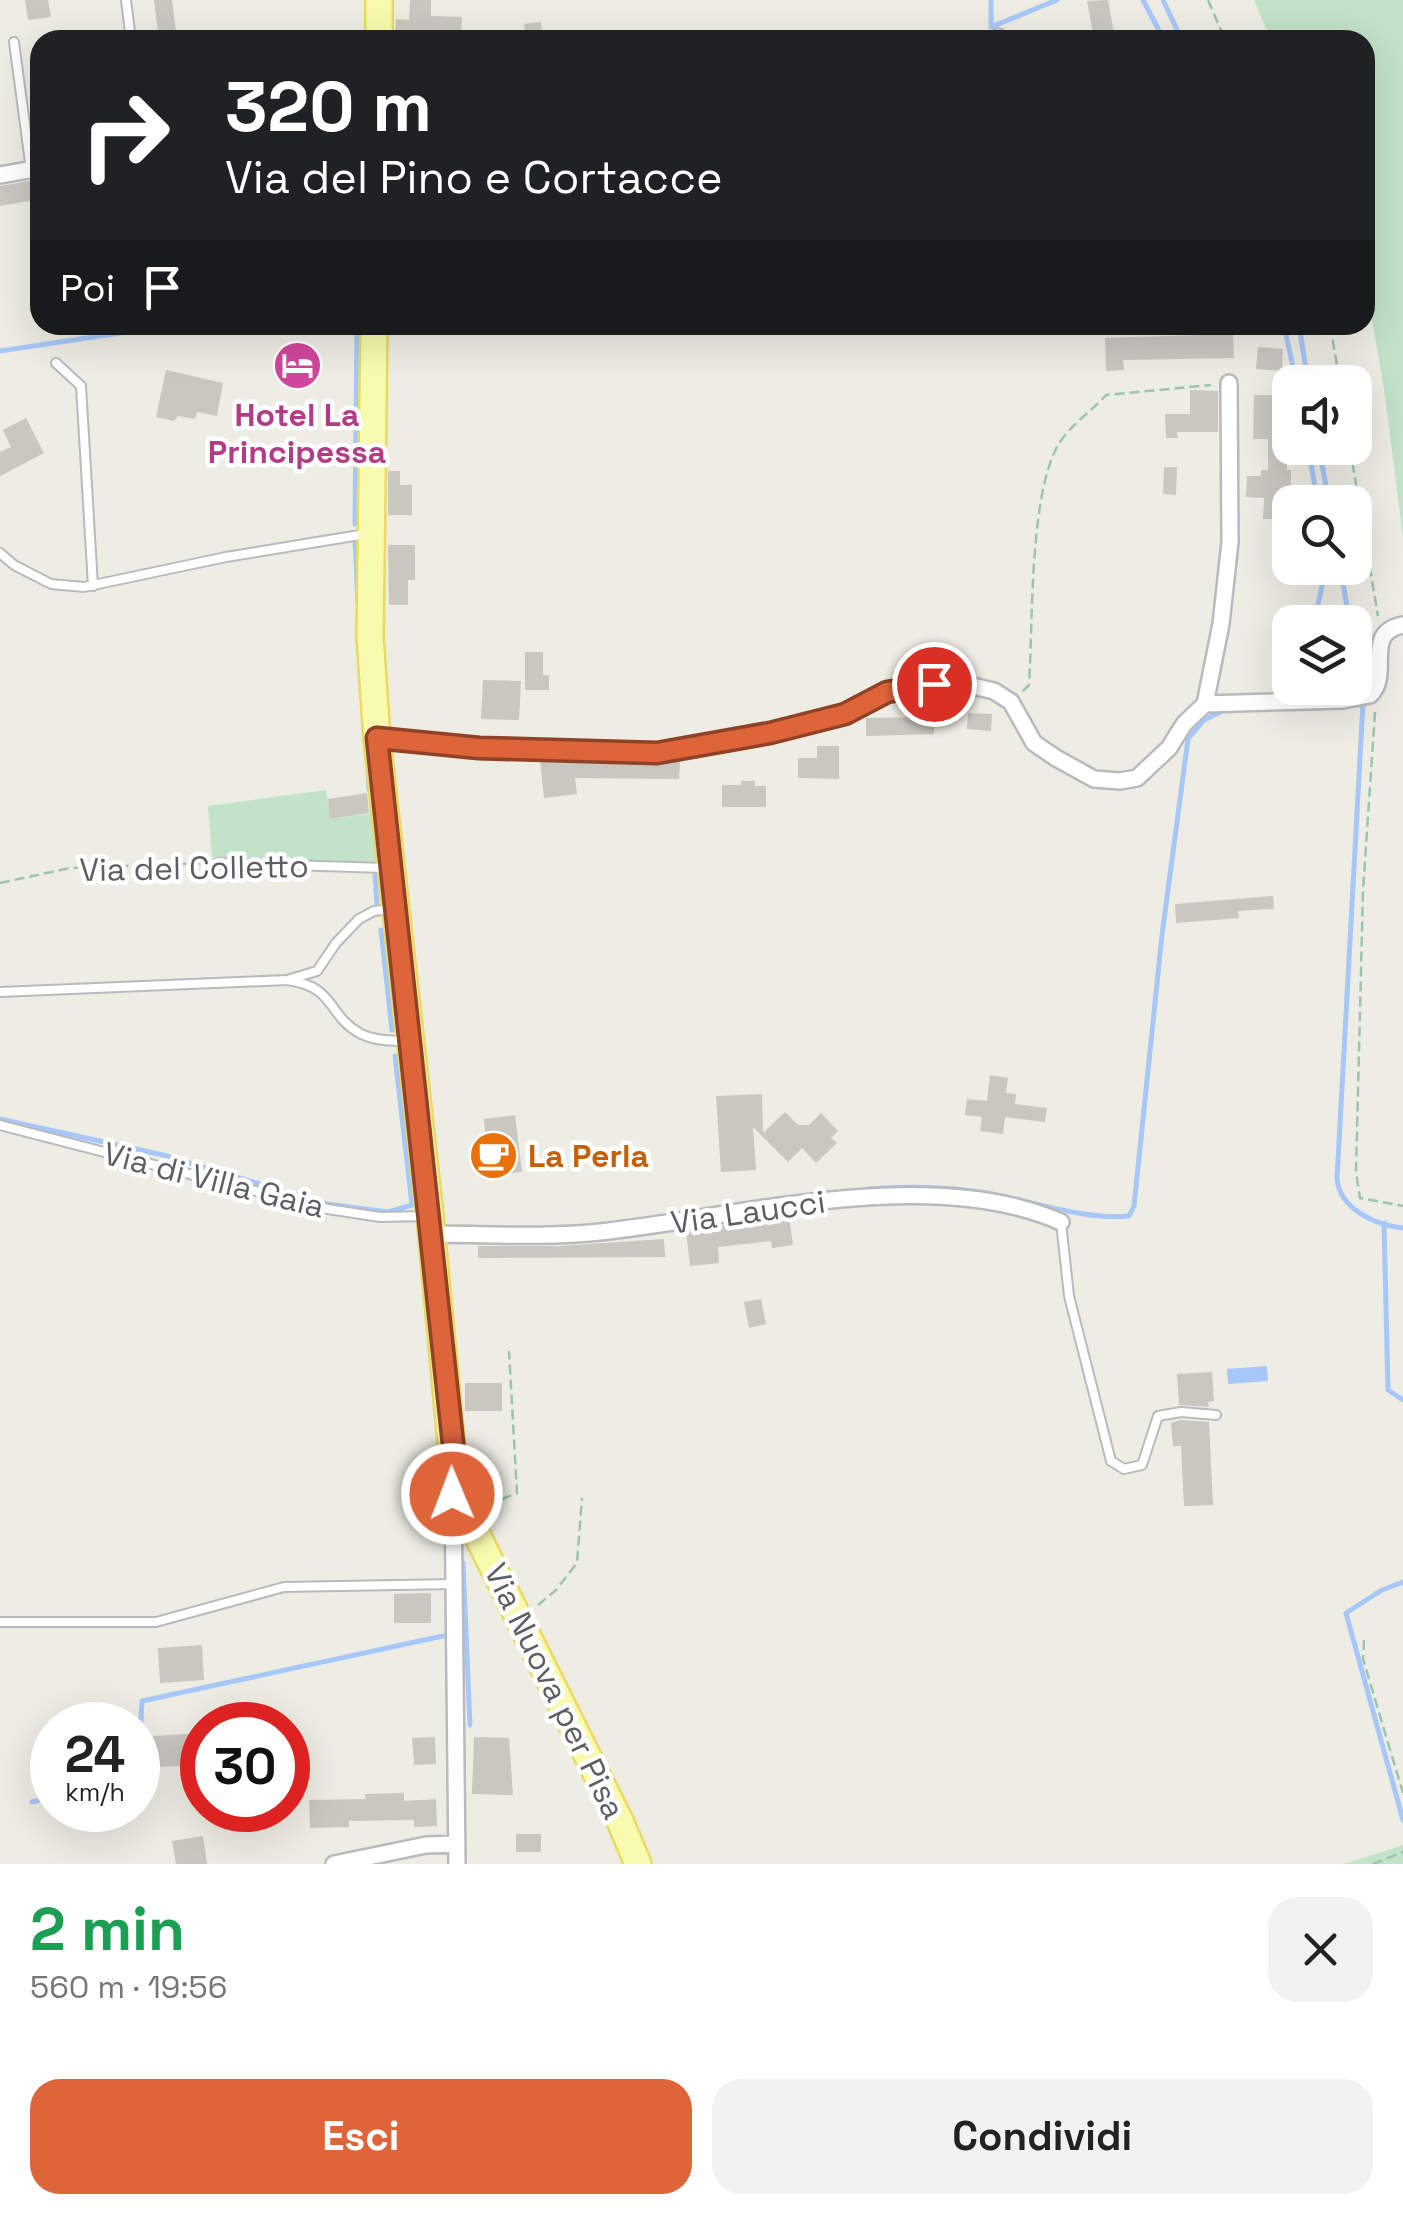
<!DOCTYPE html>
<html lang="it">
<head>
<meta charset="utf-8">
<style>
	:root { --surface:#fff; --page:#f2f2f2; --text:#222; --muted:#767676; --accent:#de643a }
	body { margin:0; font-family:"Space Grotesk",sans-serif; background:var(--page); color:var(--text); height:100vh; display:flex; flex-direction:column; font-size:38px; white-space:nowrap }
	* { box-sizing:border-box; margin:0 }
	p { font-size:32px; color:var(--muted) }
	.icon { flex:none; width:55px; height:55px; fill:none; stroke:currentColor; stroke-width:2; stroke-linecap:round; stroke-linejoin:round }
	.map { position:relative; height:1864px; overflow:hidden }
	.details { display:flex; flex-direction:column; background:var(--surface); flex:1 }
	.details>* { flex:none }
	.banner { position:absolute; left:30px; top:30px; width:1345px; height:305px; border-radius:30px; box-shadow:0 10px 40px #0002; background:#202124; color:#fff; overflow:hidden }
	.tools { position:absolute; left:1272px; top:365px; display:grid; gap:20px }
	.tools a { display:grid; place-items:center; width:100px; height:100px; border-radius:20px; background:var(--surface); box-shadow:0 10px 40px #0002; font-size:50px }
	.speed { position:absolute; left:30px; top:1702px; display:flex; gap:20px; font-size:50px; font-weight:700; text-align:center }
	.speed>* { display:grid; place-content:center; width:130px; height:130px; border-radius:50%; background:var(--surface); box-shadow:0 10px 40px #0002; line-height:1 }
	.speed small { font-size:25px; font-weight:400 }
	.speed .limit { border:15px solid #d22; background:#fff; color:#111 }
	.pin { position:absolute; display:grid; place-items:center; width:85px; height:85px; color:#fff; margin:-42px; border:5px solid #fff; border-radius:50%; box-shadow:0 2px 10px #0007 }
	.me { position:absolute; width:110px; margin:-55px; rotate:359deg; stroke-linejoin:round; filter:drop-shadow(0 0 8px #0008) }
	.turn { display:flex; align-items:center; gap:35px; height:210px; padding:0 30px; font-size:45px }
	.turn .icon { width:130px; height:130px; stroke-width:2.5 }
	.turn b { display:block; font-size:70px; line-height:85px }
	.then { display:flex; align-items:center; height:95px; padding:0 30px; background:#0003; gap:20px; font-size:38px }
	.round { display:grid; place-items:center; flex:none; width:105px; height:105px; border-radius:30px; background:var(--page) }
	.head { display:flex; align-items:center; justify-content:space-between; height:170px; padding:0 30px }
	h1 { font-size:60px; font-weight:700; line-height:75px; color:#1e9e55 }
	.action { display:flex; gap:20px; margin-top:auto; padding:20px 30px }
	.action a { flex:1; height:115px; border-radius:30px; background:var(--accent); color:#fff; font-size:40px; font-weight:700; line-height:115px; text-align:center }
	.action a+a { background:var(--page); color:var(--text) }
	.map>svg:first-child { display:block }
</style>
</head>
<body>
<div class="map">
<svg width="1403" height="1864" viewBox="0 0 1403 1864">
	<rect width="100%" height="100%" fill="#edede4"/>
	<path fill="#c2e3c8" d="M 1254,0 L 1403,0 L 1403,537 L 1384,389 L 1365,278 L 1365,40 L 1271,40 Z
		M 326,790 L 331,819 L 374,813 L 380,867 L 212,857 L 208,806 Z
		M 1403,1845 L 1403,1864 L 1344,1864 Z"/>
	<path fill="#a8c7f9" d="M 1267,1366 L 1268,1381 L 1228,1384 L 1227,1369 Z"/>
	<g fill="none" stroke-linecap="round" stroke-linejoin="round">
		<path stroke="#a8c7f9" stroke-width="5" d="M 991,0 L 991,27 L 1057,0
			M 1143,0 L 1164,40
			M 1163,0 L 1182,40
			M 33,154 L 40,153
			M 1284,325 L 1296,382
			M 1299,325 L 1308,382
			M 0,351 L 173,325
			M 1308,448 L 1318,502
			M 1319,448 L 1329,502
			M 355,524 L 357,325
			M 355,540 L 358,603
			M 1340,568 L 1350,622
			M 1314,622 L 1326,568
			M 1355,653 L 1362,692
			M 1300,689 L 1300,688
			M 1363,703 L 1337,1179 C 1340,1209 1375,1225 1403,1228
			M 1317,708 L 1364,704
			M 368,768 L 369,790
			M 375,876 L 377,904
			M 381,930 L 392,1030
			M 0,1119 L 163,1155 L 327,1204 L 388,1212 L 412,1205 L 395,1056
			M 868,1189 C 910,1186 949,1186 991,1194 C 1035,1202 1084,1220 1129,1216 L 1134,1206 L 1162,935 L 1188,739 L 1204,720 L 1226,709
			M 1384,1223 L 1388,1390 L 1403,1400
			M 463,1563 L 470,1725
			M 1403,1582 L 1382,1590 L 1346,1613 L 1403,1820
			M 138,1775 L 142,1701 L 443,1636
			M 32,1802 L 52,1797"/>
	</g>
	<path fill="#c9c7c0" d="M 25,0 L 48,0 L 51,17 L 28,20 Z
		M 154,0 L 172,0 L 177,40 L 159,40 Z
		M 410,0 L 431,0 L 431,16 L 462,17 L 461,35 L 425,33 L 425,40 L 395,40 L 396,19 L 409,20 Z
		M 1108,0 L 1114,34 L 1094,38 L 1087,1 Z
		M 541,22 L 543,40 L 526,40 L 524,24 Z
		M 40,179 L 40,199 L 0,206 L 0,186 Z
		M 1233,334 L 1234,358 L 1123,360 L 1124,370 L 1106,371 L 1105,338 Z
		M 1258,347 L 1283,349 L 1282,371 L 1256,369 Z
		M 166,370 L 223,383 L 217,416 L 197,412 L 195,419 L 178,416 L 174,421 L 156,417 Z
		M 1190,390 L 1218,391 L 1218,432 L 1177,432 L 1178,438 L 1166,438 L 1165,414 L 1190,414 Z
		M 1254,395 L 1287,395 L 1287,470 L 1291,470 L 1291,495 L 1282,495 L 1282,519 L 1263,519 L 1264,498 L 1246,497 L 1247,476 L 1261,476 L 1261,470 L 1268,470 L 1268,439 L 1253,439 Z
		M 26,418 L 44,453 L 0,476 L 0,452 L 11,447 L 3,430 Z
		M 1164,467 L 1177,467 L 1176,495 L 1163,494 Z
		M 388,471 L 400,471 L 400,485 L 412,485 L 412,515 L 388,515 Z
		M 388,545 L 415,545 L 415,580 L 408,580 L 408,605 L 389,605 Z
		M 525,652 L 543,652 L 543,675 L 549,675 L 549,690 L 525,690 Z
		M 483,680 L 521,681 L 519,720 L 481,719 Z
		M 968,713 L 992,714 L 991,731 L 967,729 Z
		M 934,717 L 934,734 L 866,736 L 866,718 Z
		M 817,746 L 839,746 L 839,779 L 798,778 L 798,758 L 817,758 Z
		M 680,760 L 679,779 L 575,778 L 577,794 L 544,798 L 540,761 L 657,764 Z
		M 741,781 L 755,781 L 755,786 L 766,786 L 766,807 L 722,807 L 722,785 L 741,785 Z
		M 367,793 L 369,813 L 330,819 L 328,799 Z
		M 1273,896 L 1274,909 L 1238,911 L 1239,918 L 1176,923 L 1175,904 Z
		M 990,1075 L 1008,1078 L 1006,1093 L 1016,1094 L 1015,1104 L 1047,1108 L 1045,1122 L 1005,1117 L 1003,1134 L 980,1131 L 982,1117 L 965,1115 L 967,1099 L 987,1101 Z
		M 762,1094 L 763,1133 L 785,1112 L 798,1125 L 809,1125 L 821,1113 L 838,1131 L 831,1138 L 837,1143 L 816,1163 L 802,1148 L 788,1162 L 753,1127 L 756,1170 L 721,1172 L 716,1096 Z
		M 515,1115 L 522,1172 L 495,1175 L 491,1142 L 486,1143 L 484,1119 Z
		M 789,1216 L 793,1245 L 772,1248 L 771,1241 L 718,1247 L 719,1263 L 690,1266 L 686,1231 Z
		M 664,1239 L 665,1257 L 478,1258 L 478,1246 L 559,1246 Z
		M 761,1299 L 766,1324 L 749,1328 L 744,1302 Z
		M 1212,1372 L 1214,1401 L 1208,1402 L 1209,1407 L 1179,1405 L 1177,1374 Z
		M 465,1383 L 502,1383 L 502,1411 L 465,1411 Z
		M 1181,1420 L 1209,1422 L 1213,1505 L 1184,1506 L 1181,1446 L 1173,1446 L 1171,1423 Z
		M 431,1593 L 431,1623 L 394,1623 L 394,1594 Z
		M 202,1645 L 204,1680 L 160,1683 L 158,1648 Z
		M 227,1704 L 244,1704 L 244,1725 L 217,1725 L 217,1716 Z
		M 202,1733 L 202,1765 L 155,1767 L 153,1736 Z
		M 435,1737 L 436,1764 L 414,1765 L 412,1738 Z
		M 474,1737 L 509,1738 L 513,1795 L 472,1794 Z
		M 404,1793 L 404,1801 L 436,1799 L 437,1826 L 414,1827 L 414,1820 L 349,1821 L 349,1827 L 310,1828 L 309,1800 L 365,1799 L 365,1794 Z
		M 516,1834 L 541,1834 L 541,1852 L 516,1852 Z
		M 203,1836 L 207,1864 L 176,1864 L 172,1841 Z"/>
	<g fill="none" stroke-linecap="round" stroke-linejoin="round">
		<defs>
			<path id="lane" d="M 126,0 L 131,40
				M 14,42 L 31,170
				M 56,363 L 81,386 L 93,586
				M 0,553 L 14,565 L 51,584 L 84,587 L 226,557 L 366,534
				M 217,863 L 386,868
				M 390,909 L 374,911 L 359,919 L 336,943 L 317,971 L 287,980 C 337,987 326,1015 361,1034 C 375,1041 391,1040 407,1042
				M 0,992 L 287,980
				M 0,1125 L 321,1208 L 380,1217 L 426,1216
				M 1061,1222 L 1069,1296 L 1111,1461 L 1124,1469 L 1142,1465 L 1158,1416 L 1181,1412 L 1216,1415
				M 0,1622 L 156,1622 L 284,1587 L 455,1584"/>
			<path id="street" d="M 995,40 L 998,37
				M 0,175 L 40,168
				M 1205,704 L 1221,624 L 1230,542 L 1229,383
				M 377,739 L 479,748 L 657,753 L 770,733 L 845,714 L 887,692 L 914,686 L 955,682 L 994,691 L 1011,702 L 1034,743 L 1056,758 L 1094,779 L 1120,781 L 1137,778 L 1169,748 L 1184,724 L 1205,704 L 1343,700 L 1370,695 C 1392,675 1362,632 1403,625
				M 432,1234 C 487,1234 545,1238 600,1232 C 738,1217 930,1164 1061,1222
				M 453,1488 L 457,1864
				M 334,1864 L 426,1845 L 457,1844"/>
			<path id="primary" d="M 379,40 L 379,0
				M 374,325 L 370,636 L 377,739 L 430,1216 L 452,1452 L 460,1490 L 474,1529 L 620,1821 L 638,1864"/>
		</defs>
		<use href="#lane" stroke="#b9babf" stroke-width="12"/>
		<use href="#street" stroke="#b9babf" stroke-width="20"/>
		<use href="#primary" stroke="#e8da62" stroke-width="30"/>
		<path stroke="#9cc3ae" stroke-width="2.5" stroke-dasharray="10 5" stroke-linecap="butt" d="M 1208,0 L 1225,40
			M 1330,325 L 1340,382
			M 1350,448 L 1378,616
			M 1023,691 L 1029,685 C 1033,624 1029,497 1058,445 C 1070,425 1091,412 1106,395 L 1211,385
			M 1375,712 L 1363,891 L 1356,1172 L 1360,1198 L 1403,1206
			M 0,883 L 70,868 L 207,863
			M 488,1505 L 517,1493 L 509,1351
			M 538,1605 L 556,1590 L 577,1563 L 582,1498
			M 1364,1640 L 1363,1659 L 1403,1793
			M 1373,1864 L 1403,1852"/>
		<use href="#lane" stroke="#fff" stroke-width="8"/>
		<use href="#street" stroke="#fff" stroke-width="15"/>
		<use href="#primary" stroke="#f8faad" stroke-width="25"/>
	</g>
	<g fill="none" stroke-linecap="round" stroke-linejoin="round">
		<defs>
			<path id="route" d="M 452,1494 L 456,1471 L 377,738 L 479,748 L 657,753 L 770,733 L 845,714 L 887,692 L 934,684"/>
		</defs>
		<use href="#route" stroke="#904126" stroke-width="25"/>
		<use href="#route" stroke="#de643a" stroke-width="18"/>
	</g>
	<defs>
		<symbol id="hotel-disc" viewBox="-11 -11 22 22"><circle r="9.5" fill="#d1479c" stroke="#fff"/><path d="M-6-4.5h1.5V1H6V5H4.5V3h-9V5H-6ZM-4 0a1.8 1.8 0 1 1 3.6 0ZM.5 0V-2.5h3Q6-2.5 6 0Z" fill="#fff"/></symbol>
		<symbol id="cafe-disc" viewBox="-11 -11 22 22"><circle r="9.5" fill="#e8710a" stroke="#fff"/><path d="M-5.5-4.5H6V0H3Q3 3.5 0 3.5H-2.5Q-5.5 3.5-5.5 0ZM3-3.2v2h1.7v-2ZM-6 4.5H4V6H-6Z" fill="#fff"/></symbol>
	</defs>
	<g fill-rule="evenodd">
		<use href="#hotel-disc" x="270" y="338" width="55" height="55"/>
		<use href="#cafe-disc" x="466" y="1128" width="55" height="55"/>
	</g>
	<g text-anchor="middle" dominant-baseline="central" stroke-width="9" stroke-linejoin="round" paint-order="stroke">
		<g font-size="32" font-weight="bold" fill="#b23c85" stroke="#fff">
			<text x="297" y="415">Hotel La<tspan x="297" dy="37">Principessa</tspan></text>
		</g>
		<g font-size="32" fill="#5c5e63" stroke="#fff">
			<text transform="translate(194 868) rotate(-1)">Via del Colletto</text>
			<text transform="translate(214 1180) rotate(14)">Via di Villa Gaia</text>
			<text transform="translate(748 1212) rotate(-8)">Via Laucci</text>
			<text transform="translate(555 1691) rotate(64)">Via Nuova per Pisa</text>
		</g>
		<g font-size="32" font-weight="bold" fill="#c56008" stroke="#fff" text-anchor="start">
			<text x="528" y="1156">La Perla</text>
		</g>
	</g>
</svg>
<div class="tools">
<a><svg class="icon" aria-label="sound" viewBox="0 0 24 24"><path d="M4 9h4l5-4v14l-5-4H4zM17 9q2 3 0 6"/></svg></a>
<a><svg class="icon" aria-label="search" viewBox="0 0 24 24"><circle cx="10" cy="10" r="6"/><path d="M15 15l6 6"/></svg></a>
<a><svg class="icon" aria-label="layers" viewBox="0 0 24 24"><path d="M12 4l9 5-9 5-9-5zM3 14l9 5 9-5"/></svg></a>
</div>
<div class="speed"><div>24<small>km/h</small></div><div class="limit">30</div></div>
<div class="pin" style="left:934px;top:684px;background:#d93025"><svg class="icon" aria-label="arrive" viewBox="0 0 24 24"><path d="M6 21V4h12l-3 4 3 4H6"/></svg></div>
<svg class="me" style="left:452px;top:1494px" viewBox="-20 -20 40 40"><circle r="17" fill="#de643a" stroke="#fff" stroke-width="3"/><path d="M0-11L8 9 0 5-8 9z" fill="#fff"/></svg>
<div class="banner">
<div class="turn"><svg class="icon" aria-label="right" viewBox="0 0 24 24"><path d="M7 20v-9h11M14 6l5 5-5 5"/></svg><div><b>320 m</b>Via del Pino e Cortacce</div></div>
<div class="then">Poi<svg class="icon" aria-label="arrive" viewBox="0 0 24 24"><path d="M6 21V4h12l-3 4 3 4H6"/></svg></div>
</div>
</div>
<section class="details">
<div class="head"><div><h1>2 min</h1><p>560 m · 19:56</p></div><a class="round"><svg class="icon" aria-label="close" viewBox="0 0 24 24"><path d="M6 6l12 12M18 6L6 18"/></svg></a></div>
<div class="action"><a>Esci</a><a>Condividi</a></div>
</section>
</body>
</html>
